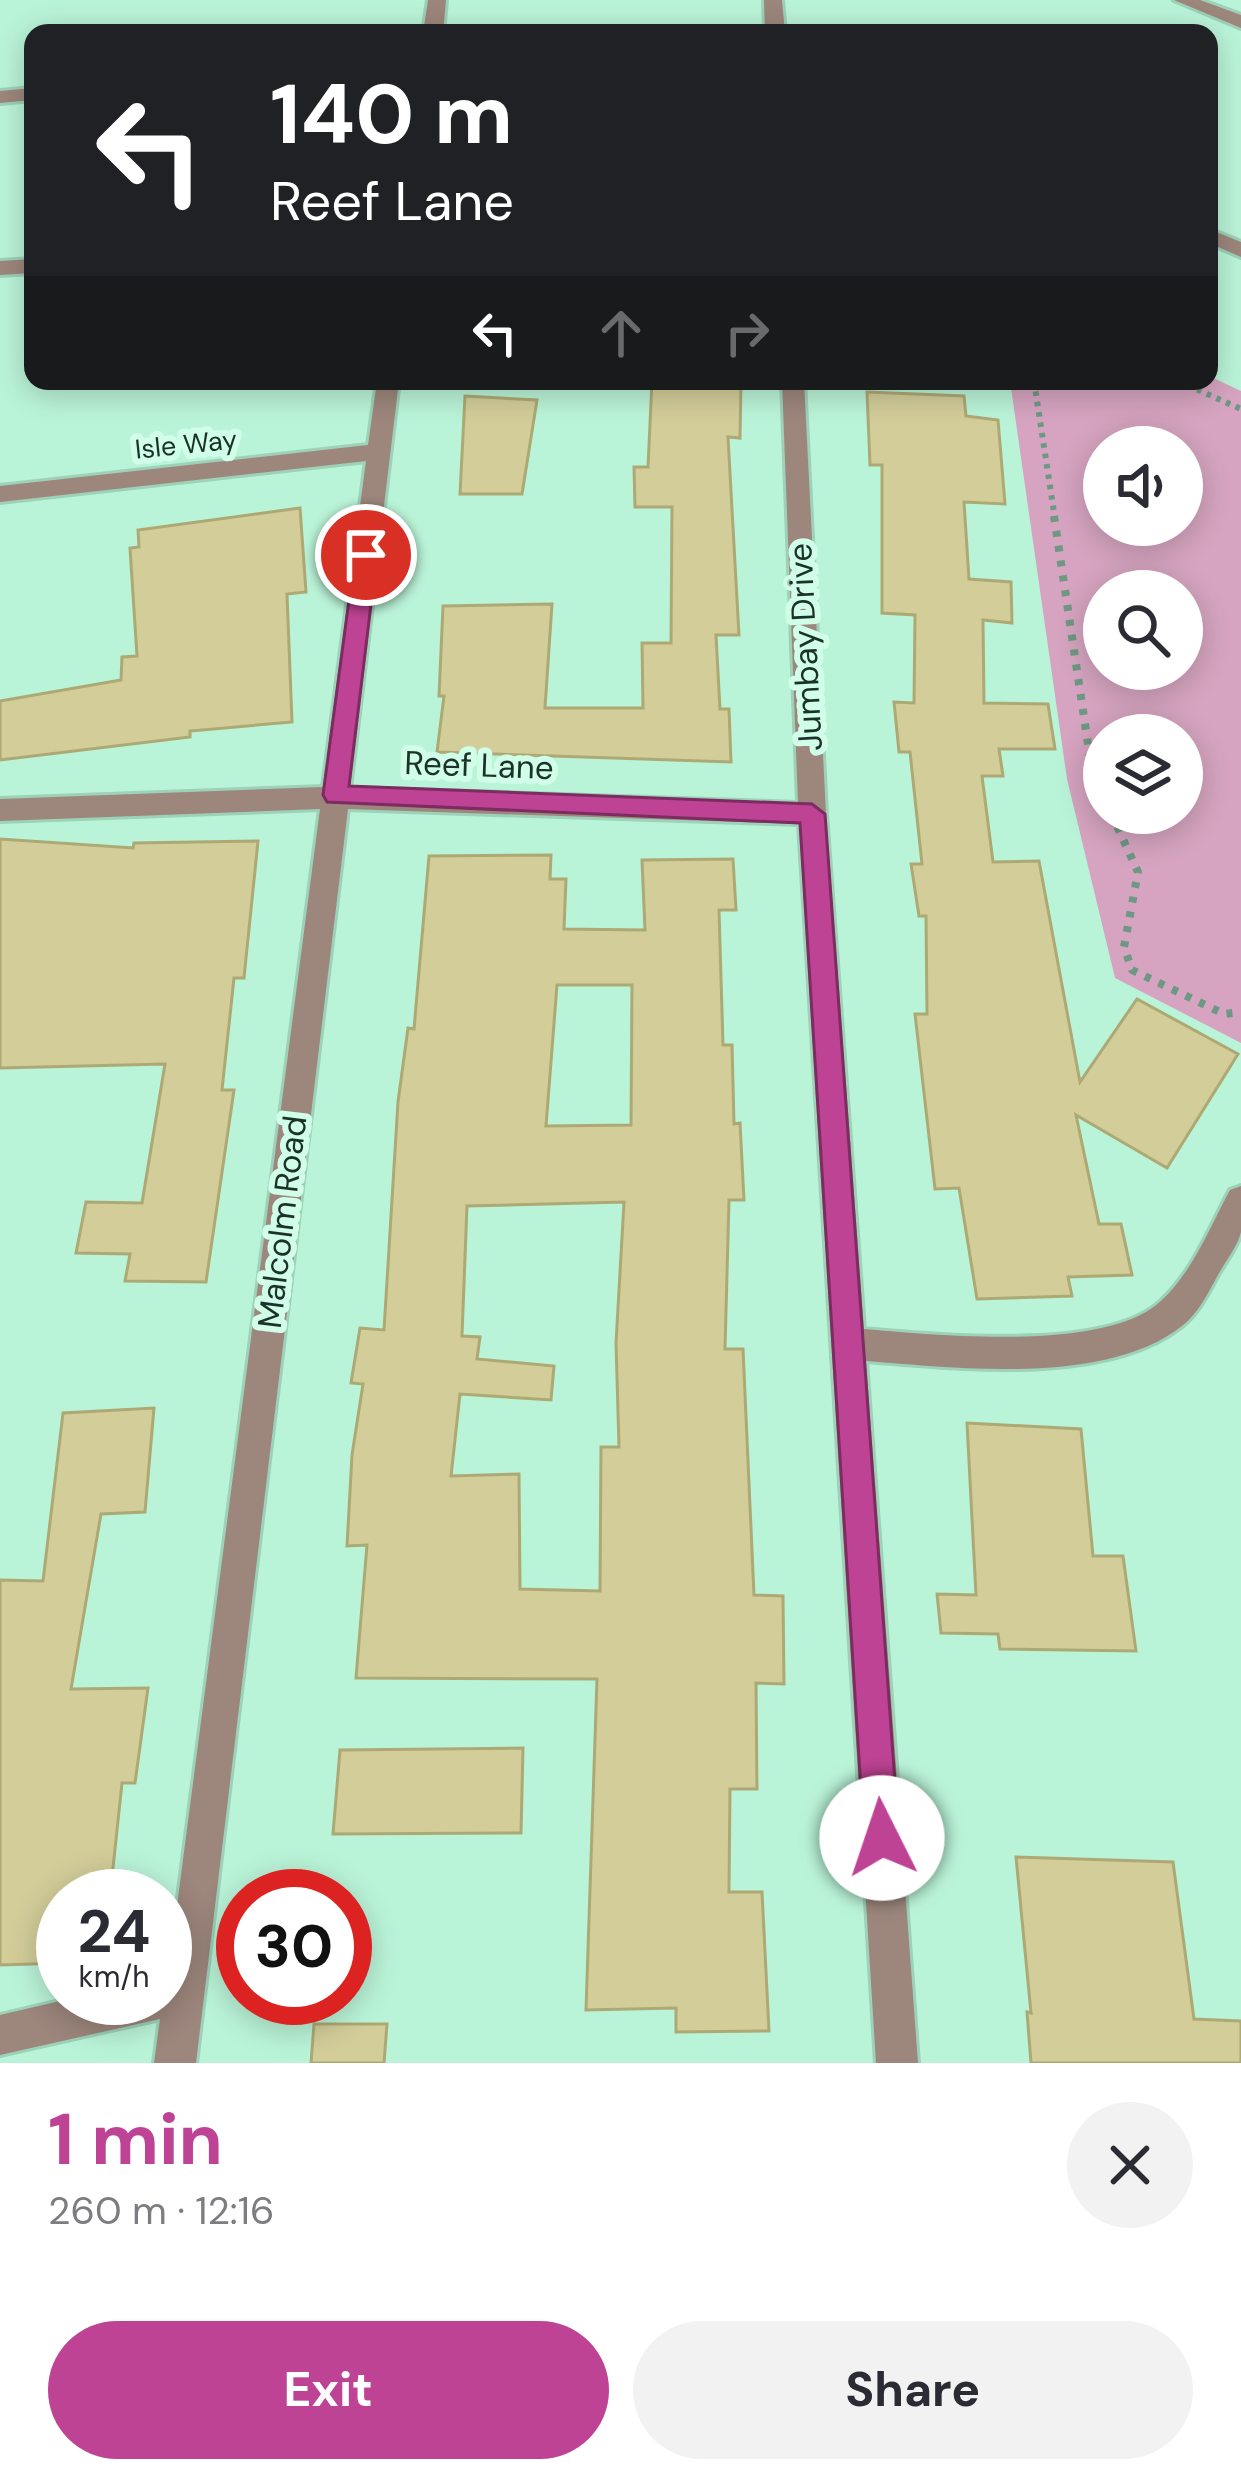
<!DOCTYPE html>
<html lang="en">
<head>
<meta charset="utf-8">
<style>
	:root { --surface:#fff; --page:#f2f2f3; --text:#2b2b33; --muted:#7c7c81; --accent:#be4394 }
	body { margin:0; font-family:"DM Sans",sans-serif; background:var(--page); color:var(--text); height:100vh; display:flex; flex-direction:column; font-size:45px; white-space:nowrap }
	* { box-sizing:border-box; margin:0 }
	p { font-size:39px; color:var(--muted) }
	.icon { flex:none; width:66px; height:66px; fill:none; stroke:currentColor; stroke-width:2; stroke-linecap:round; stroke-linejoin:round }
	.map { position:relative; height:2063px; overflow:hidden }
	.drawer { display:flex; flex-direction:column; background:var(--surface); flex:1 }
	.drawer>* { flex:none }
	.top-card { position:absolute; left:24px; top:24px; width:1194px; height:366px; border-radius:24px; box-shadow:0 6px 30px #0003; background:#202124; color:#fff; overflow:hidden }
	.fabs { position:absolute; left:1083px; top:426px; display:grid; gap:24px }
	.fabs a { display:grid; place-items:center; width:120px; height:120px; border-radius:50%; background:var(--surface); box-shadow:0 6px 30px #0003; font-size:60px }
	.speed { position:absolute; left:36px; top:1869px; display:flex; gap:24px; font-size:60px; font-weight:700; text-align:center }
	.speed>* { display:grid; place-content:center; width:156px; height:156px; border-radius:50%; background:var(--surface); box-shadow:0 6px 30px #0003; line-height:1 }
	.speed small { font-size:30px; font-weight:400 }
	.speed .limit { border:18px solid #d22; background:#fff; color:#111 }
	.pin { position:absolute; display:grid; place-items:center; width:102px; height:102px; color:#fff; margin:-51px; border:6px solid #fff; border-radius:50%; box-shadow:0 3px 12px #0007 }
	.me { position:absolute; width:132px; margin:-66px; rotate:356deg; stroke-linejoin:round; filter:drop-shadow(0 0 9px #0008) }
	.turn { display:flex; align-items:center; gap:42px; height:252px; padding:0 48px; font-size:54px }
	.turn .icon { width:156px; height:156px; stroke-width:2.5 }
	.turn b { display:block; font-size:84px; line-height:102px }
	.lanes { display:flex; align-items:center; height:114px; padding:0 48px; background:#0003; justify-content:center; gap:60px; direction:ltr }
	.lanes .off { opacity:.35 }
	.round { display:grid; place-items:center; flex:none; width:126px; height:126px; border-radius:63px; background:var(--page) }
	.summary { display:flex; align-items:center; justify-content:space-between; height:204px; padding:0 48px }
	h1 { font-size:72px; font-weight:700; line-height:90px; color:var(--accent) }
	.action { display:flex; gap:24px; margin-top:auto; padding:24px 48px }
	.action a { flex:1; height:138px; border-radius:72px; background:var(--accent); color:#fff; font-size:48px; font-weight:700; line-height:138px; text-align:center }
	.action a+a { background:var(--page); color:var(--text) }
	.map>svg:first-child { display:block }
</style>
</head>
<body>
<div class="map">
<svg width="1241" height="2063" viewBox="0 0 1241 2063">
	<rect width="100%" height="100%" fill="#baf4d8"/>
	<path fill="#d6a4c0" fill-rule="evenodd" d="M 1209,376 L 1241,391 L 1241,1043 L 1115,978 L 1067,779 L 1010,381 L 1209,381 ZM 1104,447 L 1182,447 L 1182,525 L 1104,525 ZM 1104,591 L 1182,591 L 1182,669 L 1104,669 ZM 1104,735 L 1182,735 L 1182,813 L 1104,813 Z"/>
	<path fill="#d2cd99" stroke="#ada975" stroke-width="3" fill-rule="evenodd" d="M 652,381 L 741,381 L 740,438 L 728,437 L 739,635 L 716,635 L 720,709 L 729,709 L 731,762 L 437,752 L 444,696 L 439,696 L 443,606 L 552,604 L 545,708 L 643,708 L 642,643 L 671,643 L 672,507 L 635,507 L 634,467 L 648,467 Z
		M 867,392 L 964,396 L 966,416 L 998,420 L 1005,504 L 964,502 L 969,579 L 1011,582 L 1012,623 L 983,620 L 984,703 L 1048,704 L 1055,749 L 999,749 L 1003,776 L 982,776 L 993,862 L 1039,861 L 1080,1082 L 1137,999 L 1238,1054 L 1167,1168 L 1076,1115 L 1099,1224 L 1121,1224 L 1132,1275 L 1068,1277 L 1072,1296 L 977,1299 L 959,1188 L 935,1189 L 915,1014 L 927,1014 L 926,916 L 919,916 L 911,864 L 922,864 L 910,752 L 899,752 L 894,702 L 914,703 L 915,615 L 882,613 L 882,465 L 870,465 Z
		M 465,396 L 537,400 L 522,494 L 460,494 Z
		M 300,508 L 306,592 L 287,594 L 292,722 L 190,731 L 190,737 L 0,760 L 0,701 L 121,680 L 122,657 L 137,656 L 130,548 L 139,547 L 138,530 Z
		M 0,839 L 133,848 L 134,843 L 258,841 L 244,978 L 234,978 L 222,1090 L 234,1090 L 206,1282 L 125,1281 L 130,1254 L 76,1253 L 86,1202 L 142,1203 L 165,1064 L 0,1068 Z
		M 551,855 L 550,879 L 566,879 L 564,929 L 645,930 L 642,860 L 733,859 L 736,910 L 719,910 L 723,1045 L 732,1045 L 734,1124 L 740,1123 L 744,1200 L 729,1200 L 725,1349 L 743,1349 L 754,1595 L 783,1596 L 784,1684 L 756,1683 L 757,1789 L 730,1789 L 729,1892 L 762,1892 L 769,2031 L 676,2032 L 676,2008 L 586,2010 L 597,1679 L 356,1678 L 367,1545 L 347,1546 L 352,1455 L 363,1384 L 351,1383 L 360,1328 L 384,1330 L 398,1102 L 408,1028 L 414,1029 L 429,856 ZM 557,985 L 632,985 L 631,1125 L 546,1126 ZM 624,1202 L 616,1343 L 619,1447 L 601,1447 L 600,1591 L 520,1589 L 519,1474 L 451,1476 L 460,1394 L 551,1400 L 554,1366 L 477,1359 L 480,1337 L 462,1336 L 467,1206 Z
		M 154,1408 L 145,1512 L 101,1514 L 71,1689 L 148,1688 L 135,1783 L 122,1783 L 110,1896 L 63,1896 L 63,1963 L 0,1965 L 0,1580 L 43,1581 L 63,1413 Z
		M 967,1423 L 1081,1429 L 1093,1556 L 1123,1556 L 1136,1651 L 1000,1649 L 998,1634 L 941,1633 L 937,1594 L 976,1595 Z
		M 523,1748 L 521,1833 L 333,1834 L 340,1750 Z
		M 1016,1857 L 1173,1862 L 1194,2019 L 1241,2021 L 1241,2063 L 1031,2063 L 1027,2012 L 1031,2013 Z
		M 314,2024 L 387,2024 L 384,2063 L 311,2063 Z"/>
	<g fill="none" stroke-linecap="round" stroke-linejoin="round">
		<defs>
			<path id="minor" d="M 428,0 L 446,0 L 443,33 L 423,33 Z
				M 764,0 L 782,0 L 785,33 L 765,33 Z
				M 1174,0 L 1200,0 L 1241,15 L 1241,28 Z
				M 33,88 L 33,100 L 0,103 L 0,91 Z
				M 1209,229 L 1241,242 L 1241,257 L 1209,243 Z
				M 33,259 L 33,273 L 0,275 L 0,261 Z
				M 377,381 L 399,381 L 350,788 L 798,803 L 782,381 L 804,381 L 826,814 L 864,1329 C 935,1335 1109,1353 1162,1300 C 1193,1271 1210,1227 1230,1190 L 1241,1186 C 1241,1200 1241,1218 1241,1232 C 1238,1245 1226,1261 1219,1273 C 1209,1291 1199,1313 1182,1326 C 1106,1386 957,1368 866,1361 L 918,2063 L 876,2063 L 799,824 L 348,809 L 196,2063 L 154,2063 L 160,2019 L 0,2055 L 0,2015 L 73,1998 L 165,1998 L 320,809 L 0,821 L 0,799 L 323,787 L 366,461 L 0,502 L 0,486 L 368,445 Z"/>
		</defs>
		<use href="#minor" stroke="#9dd1b8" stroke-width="6"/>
		<path stroke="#6e9884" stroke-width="6" stroke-dasharray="4.5 6" stroke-linecap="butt" d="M 1034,381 L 1055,519
			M 1178,381 L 1241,409"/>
		<path stroke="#6e9884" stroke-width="8" stroke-dasharray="6 9" stroke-linecap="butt" d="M 1054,516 L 1092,771 L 1104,798
			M 1111,813 L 1138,872 L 1124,947 L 1132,970 L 1224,1014 L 1241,1012"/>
		<use href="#minor" fill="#9d867c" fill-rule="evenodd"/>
	</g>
	<path fill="#be4394" stroke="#7c2c60" stroke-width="3" d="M 366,547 L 377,555 L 349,786 L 812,804 L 825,814 L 899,1838 L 894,1851 L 882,1856 L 869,1851 L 864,1838 L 800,823 L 327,802 L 323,795 L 355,555 Z"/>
	<g text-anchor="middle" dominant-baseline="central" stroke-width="12" stroke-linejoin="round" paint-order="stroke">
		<g font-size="27" fill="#1b3228" stroke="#d0fee8">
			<text transform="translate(186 444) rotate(-6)">Isle Way</text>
		</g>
		<g font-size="33" fill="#1b3228" stroke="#d0fee8">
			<text transform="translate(805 647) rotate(-93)">Jumbay Drive</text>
			<text transform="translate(479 765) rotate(2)">Reef Lane</text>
			<text transform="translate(282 1222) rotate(-83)">Malcolm Road</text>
		</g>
	</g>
</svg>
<div class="fabs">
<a><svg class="icon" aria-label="sound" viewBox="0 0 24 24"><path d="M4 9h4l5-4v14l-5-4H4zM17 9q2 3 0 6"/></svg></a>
<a><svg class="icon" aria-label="search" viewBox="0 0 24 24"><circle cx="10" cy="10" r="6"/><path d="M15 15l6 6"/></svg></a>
<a><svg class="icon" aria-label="layers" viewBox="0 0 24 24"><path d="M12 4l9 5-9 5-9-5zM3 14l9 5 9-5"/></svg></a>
</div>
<div class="speed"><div>24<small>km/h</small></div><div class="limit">30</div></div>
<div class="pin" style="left:366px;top:555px;background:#d93025"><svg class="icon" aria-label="arrive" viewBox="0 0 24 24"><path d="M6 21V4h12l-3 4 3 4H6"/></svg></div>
<svg class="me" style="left:882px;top:1838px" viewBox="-20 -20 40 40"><circle r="19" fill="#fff"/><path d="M0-13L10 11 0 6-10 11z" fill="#be4394"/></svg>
<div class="top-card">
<div class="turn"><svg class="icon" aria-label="left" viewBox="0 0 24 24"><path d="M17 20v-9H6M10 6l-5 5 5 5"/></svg><div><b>140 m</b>Reef Lane</div></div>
<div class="lanes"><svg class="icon" aria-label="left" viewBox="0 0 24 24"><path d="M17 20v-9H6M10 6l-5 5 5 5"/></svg><svg class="icon off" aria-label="ahead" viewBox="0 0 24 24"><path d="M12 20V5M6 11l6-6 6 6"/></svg><svg class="icon off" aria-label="right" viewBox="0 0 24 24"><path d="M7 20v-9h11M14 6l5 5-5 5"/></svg></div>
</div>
</div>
<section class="drawer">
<div class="summary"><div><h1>1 min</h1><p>260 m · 12:16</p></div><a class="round"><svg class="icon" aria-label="close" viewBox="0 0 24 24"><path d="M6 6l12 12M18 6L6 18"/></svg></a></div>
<div class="action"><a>Exit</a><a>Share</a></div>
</section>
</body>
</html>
